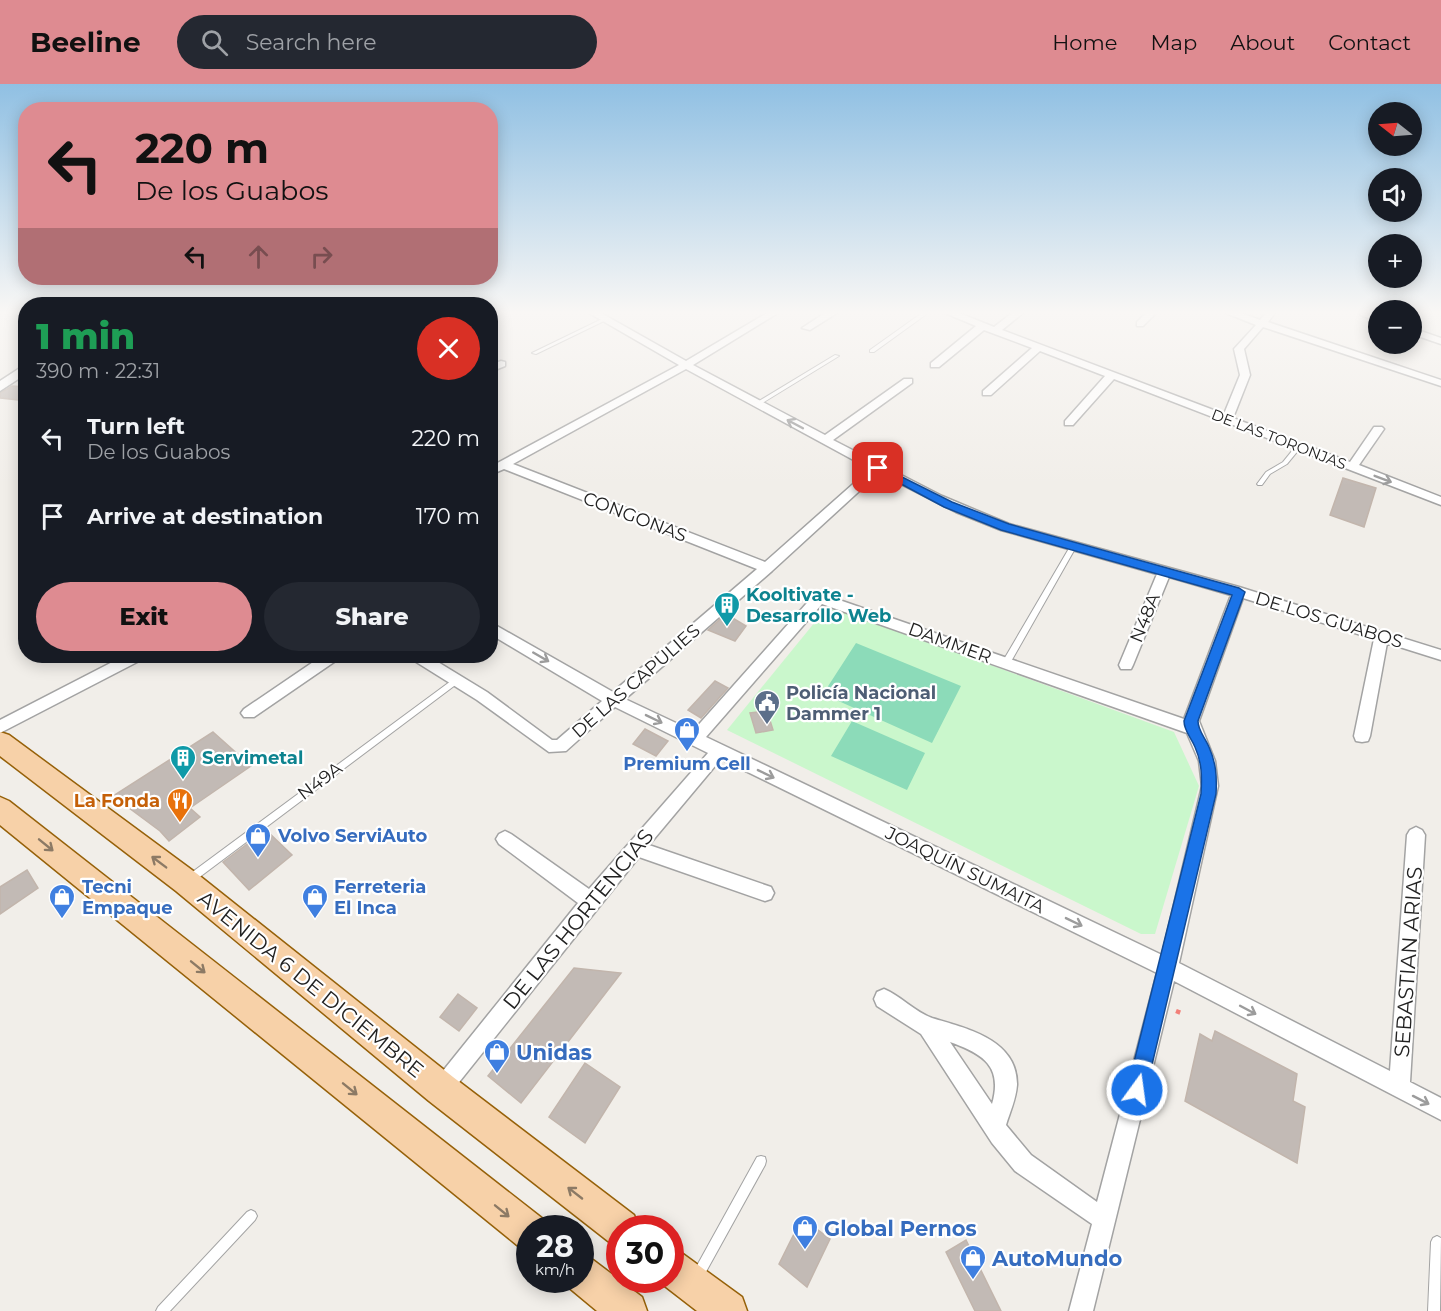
<!DOCTYPE html>
<html lang="en">
<head>
<meta charset="utf-8">
<style>
	:root { --surface:#171b24; --page:#242831; --text:#f1f3f6; --muted:#9ea1a6; --accent:#de8b91 }
	body { margin:0; font-family:Montserrat,sans-serif; background:var(--page); color:var(--text); height:100vh; display:flex; flex-direction:column; font-size:22px; white-space:nowrap }
	* { box-sizing:border-box; margin:0 }
	p { font-size:20px; color:var(--muted) }
	.icon { flex:none; width:33px; height:33px; fill:none; stroke:currentColor; stroke-width:2; stroke-linecap:round; stroke-linejoin:round }
	.map { position:relative; flex:1; overflow:hidden }
	.sheet { position:absolute; left:18px; top:213px; width:480px; height:366px; display:flex; flex-direction:column; background:var(--surface); border-radius:24px; box-shadow:0 3px 15px #0003 }
	.sheet>* { flex:none }
	.top-card { position:absolute; left:18px; top:18px; width:480px; height:183px; border-radius:24px; box-shadow:0 3px 15px #0003; background:#de8b91; color:#111; overflow:hidden }
	.needle { width:39px; rotate:287deg }
	.tools { position:absolute; left:1368px; top:18px; display:grid; gap:12px }
	.tools a { display:grid; place-items:center; width:54px; height:54px; border-radius:50%; background:var(--surface); box-shadow:0 3px 15px #0003; font-size:30px }
	.speed { position:absolute; left:516px; top:1131px; display:flex; gap:12px; font-size:30px; font-weight:700; text-align:center }
	.speed>* { display:grid; place-content:center; width:78px; height:78px; border-radius:50%; background:var(--surface); box-shadow:0 3px 15px #0003; line-height:1 }
	.speed small { font-size:15px; font-weight:400 }
	.speed .limit { border:9px solid #d22; background:#fff; color:#111 }
	.pin { position:absolute; display:grid; place-items:center; width:51px; height:51px; color:#fff; margin:-26px; border-radius:12px; box-shadow:0 3px 9px #0006 }
	.me { position:absolute; width:66px; margin:-33px; rotate:14deg; stroke-linejoin:round; filter:drop-shadow(0 0 4px #0008) }
	.turn { display:flex; align-items:center; gap:21px; height:126px; padding:0 18px; font-size:27px }
	.turn .icon { width:78px; height:78px; stroke-width:2.5 }
	.turn b { display:block; font-size:42px; line-height:51px }
	.lanes { display:flex; align-items:center; height:57px; padding:0 18px; background:#0003; justify-content:center; gap:30px; direction:ltr }
	.lanes .off { opacity:.35 }
	.round { display:grid; place-items:center; flex:none; width:63px; height:63px; border-radius:32px; background:var(--page) }
	.headline { display:flex; align-items:center; justify-content:space-between; height:102px; padding:0 18px }
	h1 { font-size:36px; font-weight:800; line-height:45px; color:#1e9e55 }
	.button { display:flex; gap:12px; margin-top:auto; padding:12px 18px }
	.button a { flex:1; height:69px; border-radius:36px; background:var(--accent); color:#111; font-size:24px; font-weight:800; line-height:69px; text-align:center }
	.button a+a { background:var(--page); color:var(--text) }
	ul { padding:0; list-style:none }
	li { display:flex; align-items:center; gap:18px; height:78px; padding:0 18px }
	li div { flex:1 }
	li b { display:block; font-size:22px }
	li em { font-style:normal }
	header { display:flex; align-items:center; gap:36px; box-sizing:border-box; height:84px; padding:0 30px; background:var(--accent); color:#111 }
	header strong { font-size:28px }
	nav { display:flex; gap:33px; margin-inline-start:auto; font-size:21px }
	.search { width:420px; height:54px; background:var(--page); display:flex; align-items:center; gap:15px; box-sizing:border-box; padding:0 21px; border-radius:33px; color:var(--muted); font-size:22px }
	.map>svg:first-child { display:block }
</style>
</head>
<body>
<header>
<strong>Beeline</strong>
<div class="search"><svg class="icon" aria-label="search" viewBox="0 0 24 24"><circle cx="10" cy="10" r="6"/><path d="M15 15l6 6"/></svg>Search here</div>
<nav><a>Home</a><a>Map</a><a>About</a><a>Contact</a></nav>
</header>
<div class="map">
<svg width="1441" height="1227" viewBox="0 0 1441 1227">
	<rect width="100%" height="100%" fill="#f1eee9"/>
	<path fill="#caf7cc" d="M 837,525 L 1174,648 L 1199,702 L 1155,850 L 1141,850 L 727,646 L 824,527 Z"/>
	<path fill="#8cdbb9" d="M 856,559 L 961,602 L 932,659 L 823,610 Z
		M 852,637 L 925,669 L 907,706 L 831,672 Z"/>
	<path fill="#c2bab5" stroke="#c2b5ac" stroke-width="1.5" d="M 12,302 L 26,303 L 26,311 L 18,316 L 0,314 L 0,309 Z
		M 1343,394 L 1376,404 L 1364,443 L 1330,431 Z
		M 726,530 L 746,542 L 735,557 L 708,546 Z
		M 715,597 L 728,604 L 701,634 L 688,626 Z
		M 767,627 L 773,646 L 756,649 L 750,629 Z
		M 645,645 L 668,657 L 656,672 L 633,660 Z
		M 213,648 L 251,682 L 190,724 L 200,733 L 169,757 L 160,747 L 113,712 Z
		M 266,746 L 292,771 L 249,806 L 223,778 Z
		M 27,786 L 38,804 L 0,830 L 0,803 Z
		M 574,884 L 621,889 L 521,1019 L 488,992 Z
		M 458,910 L 477,924 L 459,947 L 440,933 Z
		M 1215,947 L 1297,990 L 1293,1017 L 1305,1023 L 1297,1079 L 1185,1017 L 1200,950 L 1212,957 Z
		M 585,979 L 620,1003 L 585,1059 L 549,1033 Z
		M 802,1134 L 830,1155 L 807,1203 L 779,1180 Z
		M 966,1156 L 1001,1227 L 975,1227 L 946,1168 Z"/>
	<g fill="none" stroke-linecap="round" stroke-linejoin="round">
		<defs>
			<path id="service" d="M 922,229 L 928,229 L 874,268 L 870,268 L 870,266 Z
				M 602,235 L 606,236 L 536,270 L 532,269 Z
				M 835,271 L 839,272 L 759,321 L 754,320 Z
				M 1298,361 L 1301,363 L 1287,380 L 1270,390 L 1262,401 L 1258,401 L 1257,400 L 1266,388 L 1283,378 L 1296,362 Z
				M 1071,461 L 1073,461 L 1076,463 L 1009,581 L 1003,581 L 1002,579 L 1003,577 Z
				M 455,594 L 458,595 L 459,597 L 458,599 L 193,798 L 190,799 L 187,798 L 186,795 L 187,792 Z
				M 761,1072 L 765,1073 L 766,1077 L 765,1081 L 702,1195 L 698,1197 L 694,1195 L 692,1191 L 694,1187 L 757,1073 Z
				M 251,1126 L 255,1128 L 257,1132 L 255,1136 L 170,1227 L 156,1227 L 158,1223 L 247,1128 Z
				M 1437,1152 L 1441,1154 L 1440,1227 L 1428,1227 L 1431,1158 L 1433,1154 Z"/>
			<path id="minor" d="M 589,229 L 601,229 L 686,277 L 767,229 L 778,229 L 693,281 L 825,351 L 904,295 L 912,295 L 912,299 L 833,356 L 942,412 L 1009,440 L 1239,503 L 1441,566 L 1441,576 L 1387,559 L 1370,652 L 1368,657 L 1362,658 L 1356,657 L 1354,652 L 1374,555 L 1243,514 L 1199,637 L 1215,677 L 1218,702 L 1179,879 L 1390,987 L 1407,751 L 1410,746 L 1416,743 L 1422,746 L 1425,751 L 1410,998 L 1441,1014 L 1441,1036 L 1174,897 L 1093,1227 L 1069,1227 L 1092,1140 L 1015,1087 L 992,1059 L 921,950 L 877,922 L 874,915 L 877,908 L 884,905 C 901,912 915,928 932,934 C 965,944 1018,955 1017,1001 C 1016,1015 1010,1028 1006,1041 L 1031,1071 L 1097,1118 L 1157,889 L 721,675 L 649,761 L 771,803 L 774,809 L 771,815 L 765,817 L 639,773 L 448,1012 L 441,1015 L 434,1012 L 431,1005 L 434,998 L 578,819 L 499,760 L 496,755 L 499,750 L 505,747 L 511,750 L 589,805 L 708,669 L 615,623 L 566,667 L 549,668 L 477,616 L 413,576 L 411,572 L 428,572 L 487,608 L 552,656 L 557,656 L 602,617 L 490,550 L 490,538 L 613,608 L 757,485 L 504,385 L 490,391 L 490,383 L 679,281 ZM 686,285 L 870,385 L 765,478 L 513,380 ZM 879,389 L 956,428 L 1001,446 L 1157,490 L 1119,581 L 1121,585 L 1131,585 L 1133,581 L 1169,493 L 1231,511 L 1184,635 L 819,509 L 814,511 L 693,647 L 625,615 L 772,487 ZM 822,520 L 1187,649 L 1199,677 L 1202,702 L 1162,871 L 706,653 ZM 950,958 C 983,970 1003,982 992,1020 Z
				M 825,229 L 837,229 L 810,246 L 802,244 Z
				M 945,229 L 959,229 L 994,243 L 1012,229 L 1023,229 L 1002,246 L 1224,330 L 1240,291 L 1234,265 L 1256,241 L 1226,229 L 1241,229 L 1260,236 L 1266,229 L 1275,229 L 1268,238 L 1441,296 L 1441,302 L 1263,243 L 1244,265 L 1250,291 L 1233,334 L 1350,378 L 1374,343 L 1382,343 L 1384,345 L 1359,381 L 1441,413 L 1441,421 L 1114,295 L 1073,341 L 1065,341 L 1065,337 L 1105,292 L 1040,267 L 991,311 L 983,311 L 983,307 L 1032,264 L 984,246 L 939,283 L 931,283 L 931,279 L 976,242 Z
				M 1146,229 L 1156,229 L 1143,242 L 1137,242 L 1137,238 Z
				M 1360,229 L 1378,232 L 1378,238 L 1361,231 Z
				M 1412,244 L 1441,254 L 1441,260 L 1412,250 Z
				M 501,277 L 505,278 L 505,282 L 490,288 L 490,281 Z
				M 124,572 L 143,572 L 141,576 L 0,649 L 0,636 Z
				M 322,572 L 339,572 L 337,576 L 254,633 L 244,633 L 241,629 L 244,625 Z"/>
			<path id="tertiary" d="M 26,280 L 26,290 L 0,307 L 0,297 Z"/>
			<path id="primary" d="M 0,648 L 9,651 L 196,789 L 453,993 L 634,1131 L 639,1144 L 620,1144 L 620,1162 L 608,1157 L 429,1017 L 176,807 L 0,672 Z
				M 0,713 L 9,717 L 543,1135 L 547,1144 L 530,1144 L 530,1166 L 517,1161 L 0,741 Z
				M 670,1164 L 683,1170 L 742,1213 L 747,1227 L 697,1227 L 657,1196 L 670,1196 Z
				M 580,1170 L 593,1176 L 642,1213 L 647,1227 L 597,1227 L 567,1202 L 564,1196 L 580,1196 Z"/>
		</defs>
		<use href="#service" stroke="#a3a3a3" stroke-width="2"/>
		<use href="#minor" stroke="#a3a3a3" stroke-width="3"/>
		<use href="#tertiary" stroke="#a3a3a3" stroke-width="3"/>
		<use href="#primary" stroke="#966109" stroke-width="3"/>
		<path stroke="#f28079" stroke-width="4.5" stroke-dasharray="4.5 4.5" stroke-linecap="butt" d="M 1176,927 L 1184,930"/>
		<use href="#service" fill="#fff" fill-rule="evenodd"/>
		<use href="#minor" fill="#fff" fill-rule="evenodd"/>
		<use href="#tertiary" fill="#fff" fill-rule="evenodd"/>
		<use href="#primary" fill="#f7d1a8" fill-rule="evenodd"/>
	</g>
	<defs><path id="oneway-shaft" d="M-6 0H5M1.5-3L5.5 0L1.5 3" fill="none" stroke-width="1.6" stroke-linecap="round" stroke-linejoin="round" transform="scale(1.5)"/></defs>
	<g stroke="#9c9c9c">
		<use href="#oneway-shaft" transform="translate(795 340) rotate(-152)"/>
		<use href="#oneway-shaft" transform="translate(1383 395) rotate(21)"/>
		<use href="#oneway-shaft" transform="translate(541 573) rotate(30)"/>
		<use href="#oneway-shaft" transform="translate(654 635) rotate(26)"/>
		<use href="#oneway-shaft" transform="translate(766 690) rotate(26)"/>
		<use href="#oneway-shaft" transform="translate(1074 838) rotate(26)"/>
		<use href="#oneway-shaft" transform="translate(1248 926) rotate(28)"/>
		<use href="#oneway-shaft" transform="translate(1421 1016) rotate(27)"/>
	</g>
	<g stroke="#8c7a65">
		<use href="#oneway-shaft" transform="translate(46 761) rotate(39)"/>
		<use href="#oneway-shaft" transform="translate(159 778) rotate(-143)"/>
		<use href="#oneway-shaft" transform="translate(198 883) rotate(39)"/>
		<use href="#oneway-shaft" transform="translate(350 1005) rotate(39)"/>
		<use href="#oneway-shaft" transform="translate(575 1109) rotate(-142)"/>
		<use href="#oneway-shaft" transform="translate(502 1127) rotate(39)"/>
	</g>
	<linearGradient id="sky" x2="0" y2="1"><stop stop-color="#90c0e3"/><stop offset="0.57" stop-color="#f9f7f5"/><stop offset="1" stop-color="#f9f7f5" stop-opacity="0"/></linearGradient>
	<rect width="1441" height="401" fill="url(#sky)"/>
	<path fill="#1a73e8" stroke="#114b97" stroke-width="1.5" d="M 878,381 L 952,418 L 1009,440 L 1239,504 L 1245,508 L 1198,637 C 1198,647 1205,653 1209,663 C 1216,679 1217,692 1216,710 L 1146,1006 L 1144,1013 L 1137,1016 L 1130,1013 L 1127,1006 L 1201,710 C 1202,692 1202,679 1195,663 C 1191,653 1184,647 1184,637 L 1232,511 L 1001,446 L 944,423 L 875,386 L 875,382 Z"/>
	<defs>
		<symbol id="building-pin" viewBox="-11 -11 22 30"><path d="M0 17L-7.5 6A9.5 9.5 0 1 1 7.5 6Z" fill="#0f9aa8" stroke="#fff"/><path d="M-4-6H4V6H1V3H-1V6H-4ZM-2.5-4.3h1.7v1.8h-1.7ZM.8-4.3h1.7v1.8H.8ZM-2.5-1h1.7V.8h-1.7ZM.8-1h1.7V.8H.8Z" fill="#fff"/></symbol>
		<symbol id="civic-pin" viewBox="-11 -11 22 30"><path d="M0 17L-7.5 6A9.5 9.5 0 1 1 7.5 6Z" fill="#5c6f8a" stroke="#fff"/><path d="M-.6-6.5H3V-4.5H.6V-3L4-1V1h2V6H-6V1h2V-1L-.6-3ZM-1.2 2.5V6h2.4V2.5Z" fill="#fff"/></symbol>
		<symbol id="shop-pin" viewBox="-11 -11 22 30"><path d="M0 17L-7.5 6A9.5 9.5 0 1 1 7.5 6Z" fill="#3f7fe0" stroke="#fff"/><path d="M-5-2.5h2.3a2.7 3.5 0 0 1 5.4 0H5L5.5 6h-11ZM-1.5-2.5h3a1.5 2.3 0 0 0-3 0Z" fill="#fff"/></symbol>
		<symbol id="restaurant-pin" viewBox="-11 -11 22 30"><path d="M0 17L-7.5 6A9.5 9.5 0 1 1 7.5 6Z" fill="#e8710a" stroke="#fff"/><path d="M-5-6h1v4h1v-4h1v4h1v-4h1v5L-1.5 .5V6h-2V.5L-5-1ZM5-6V6H3V1.5H1.5Q1.5-4 5-6Z" fill="#fff"/></symbol>
	</defs>
	<g fill-rule="evenodd">
		<use href="#building-pin" x="712" y="506" width="30" height="40"/>
		<use href="#civic-pin" x="752" y="604" width="30" height="40"/>
		<use href="#shop-pin" x="672" y="631" width="30" height="40"/>
		<use href="#building-pin" x="168" y="659" width="30" height="40"/>
		<use href="#restaurant-pin" x="165" y="702" width="30" height="40"/>
		<use href="#shop-pin" x="243" y="737" width="30" height="40"/>
		<use href="#shop-pin" x="47" y="798" width="30" height="40"/>
		<use href="#shop-pin" x="300" y="798" width="30" height="40"/>
		<use href="#shop-pin" x="482" y="953" width="30" height="40"/>
		<use href="#shop-pin" x="790" y="1129" width="30" height="40"/>
		<use href="#shop-pin" x="958" y="1159" width="30" height="40"/>
	</g>
	<g text-anchor="middle" dominant-baseline="central" stroke-width="4.5" stroke-linejoin="round" paint-order="stroke">
		<g font-size="15" fill="#222" stroke="#fff">
			<text transform="translate(1279 355) rotate(21)">DE LAS TORONJAS</text>
		</g>
		<g font-size="18" fill="#222" stroke="#fff">
			<text transform="translate(635 433) rotate(21)">CONGONAS</text>
			<text transform="translate(1145 534) rotate(-68)">N48A</text>
			<text transform="translate(1329 536) rotate(17)">DE LOS GUABOS</text>
			<text transform="translate(950 559) rotate(20)">DAMMER</text>
			<text transform="translate(636 597) rotate(-41)">DE LAS CAPULIES</text>
			<text transform="translate(320 697) rotate(-37)">N49A</text>
			<text transform="translate(965 786) rotate(26)">JOAQUÍN SUMAITA</text>
		</g>
		<g font-size="18" font-weight="bold" fill="#0d838f" stroke="#fff" text-anchor="start">
			<text x="746" y="511">Kooltivate -<tspan x="746" dy="21">Desarrollo Web</tspan></text>
			<text x="202" y="674">Servimetal</text>
		</g>
		<g font-size="18" font-weight="bold" fill="#4e5e75" stroke="#fff" text-anchor="start">
			<text x="786" y="609">Policía Nacional<tspan x="786" dy="21">Dammer 1</tspan></text>
		</g>
		<g font-size="18" font-weight="bold" fill="#366cbe" stroke="#fff" text-anchor="start">
			<text x="687" y="680" text-anchor="middle">Premium Cell</text>
			<text x="278" y="752">Volvo ServiAuto</text>
			<text x="82" y="803">Tecni<tspan x="82" dy="21">Empaque</tspan></text>
			<text x="334" y="803">Ferreteria<tspan x="334" dy="21">El Inca</tspan></text>
		</g>
		<g font-size="18" font-weight="bold" fill="#c56008" stroke="#fff" text-anchor="end">
			<text x="160" y="717">La Fonda</text>
		</g>
		<g font-size="21" fill="#222" stroke="#fff">
			<text transform="translate(578 835) rotate(-51)">DE LAS HORTENCIAS</text>
			<text transform="translate(1408 878) rotate(-86)">SEBASTIAN ARIAS</text>
			<text transform="translate(311 900) rotate(39)">AVENIDA 6 DE DICIEMBRE</text>
		</g>
		<g font-size="21" font-weight="bold" fill="#366cbe" stroke="#fff" text-anchor="start">
			<text x="516" y="968">Unidas</text>
			<text x="824" y="1144">Global Pernos</text>
			<text x="992" y="1174">AutoMundo</text>
		</g>
	</g>
</svg>
<div class="tools">
<a><svg class="needle" viewBox="-14 -14 28 28"><path d="M0-13l5 13h-10z" fill="#e53935"/><path d="M0 13l5-13h-10z" fill="#9ea1a6"/></svg></a>
<a><svg class="icon" aria-label="sound" viewBox="0 0 24 24"><path d="M4 9h4l5-4v14l-5-4H4zM17 9q2 3 0 6"/></svg></a>
<a>+</a>
<a>−</a>
</div>
<div class="speed"><div>28<small>km/h</small></div><div class="limit">30</div></div>
<div class="pin" style="left:878px;top:384px;background:#d93025"><svg class="icon" aria-label="arrive" viewBox="0 0 24 24"><path d="M6 21V4h12l-3 4 3 4H6"/></svg></div>
<svg class="me" style="left:1137px;top:1006px" viewBox="-20 -20 40 40"><circle r="17" fill="#1a73e8" stroke="#fff" stroke-width="3"/><path d="M0-11L8 9 0 5-8 9z" fill="#fff"/></svg>
<div class="top-card">
<div class="turn"><svg class="icon" aria-label="left" viewBox="0 0 24 24"><path d="M17 20v-9H6M10 6l-5 5 5 5"/></svg><div><b>220 m</b>De los Guabos</div></div>
<div class="lanes"><svg class="icon" aria-label="left" viewBox="0 0 24 24"><path d="M17 20v-9H6M10 6l-5 5 5 5"/></svg><svg class="icon off" aria-label="ahead" viewBox="0 0 24 24"><path d="M12 20V5M6 11l6-6 6 6"/></svg><svg class="icon off" aria-label="right" viewBox="0 0 24 24"><path d="M7 20v-9h11M14 6l5 5-5 5"/></svg></div>
</div>
<section class="sheet">
<div class="headline"><div><h1>1 min</h1><p>390 m · 22:31</p></div><a class="round" style="background:#d93025;color:#fff"><svg class="icon" aria-label="close" viewBox="0 0 24 24"><path d="M6 6l12 12M18 6L6 18"/></svg></a></div>
<ul>
<li><svg class="icon" aria-label="left" viewBox="0 0 24 24"><path d="M17 20v-9H6M10 6l-5 5 5 5"/></svg><div><b>Turn left</b><p>De los Guabos</p></div><em>220 m</em></li>
<li><svg class="icon" aria-label="arrive" viewBox="0 0 24 24"><path d="M6 21V4h12l-3 4 3 4H6"/></svg><div><b>Arrive at destination</b></div><em>170 m</em></li>
</ul>
<div class="button"><a>Exit</a><a>Share</a></div>
</section>
</div>
</body>
</html>
